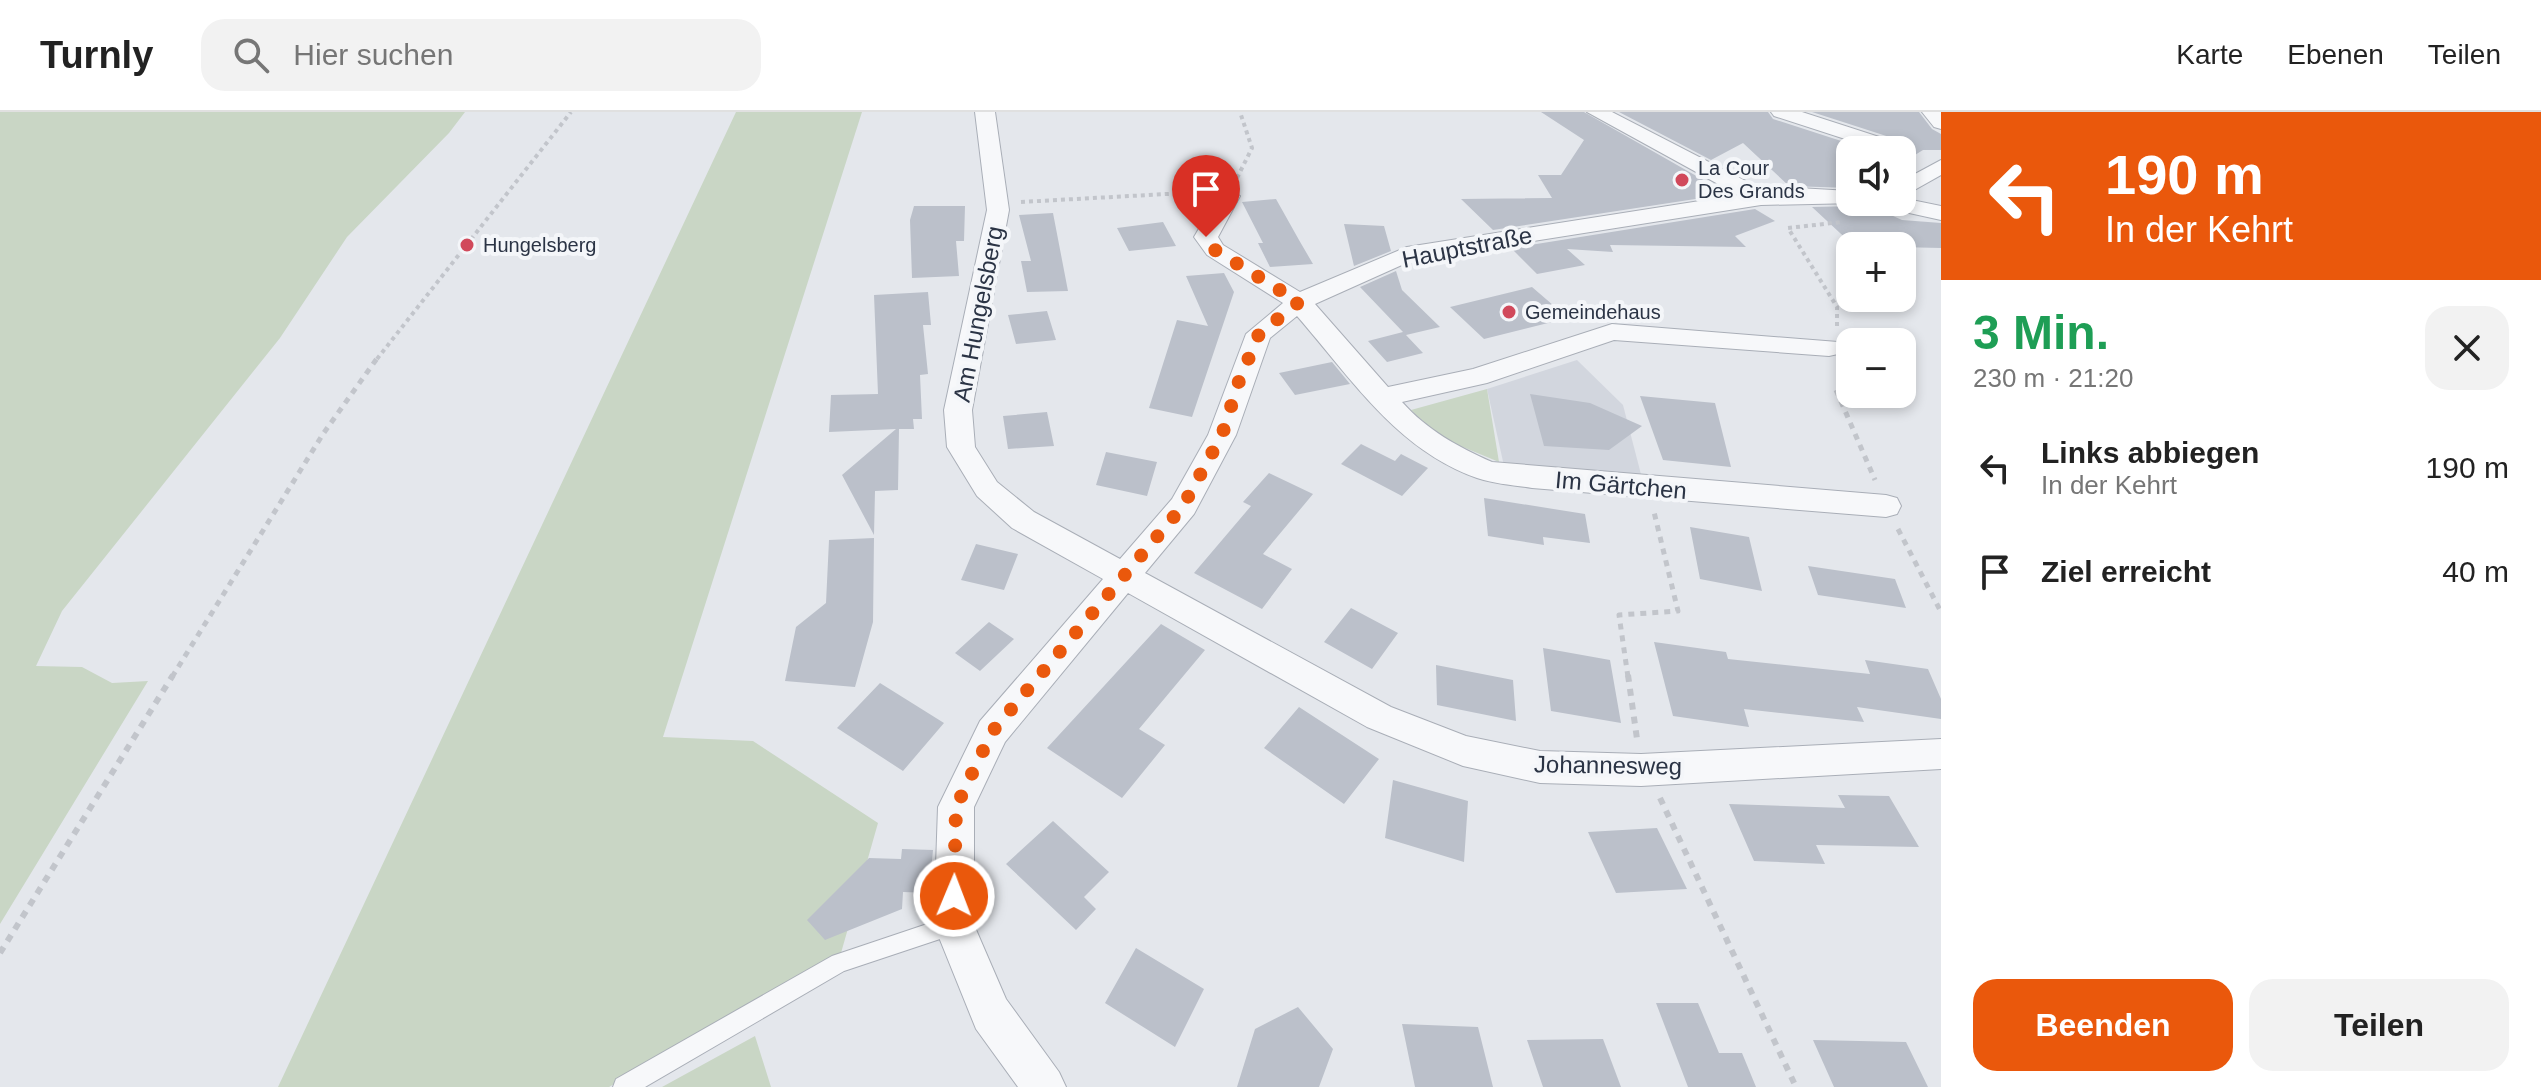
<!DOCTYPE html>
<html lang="de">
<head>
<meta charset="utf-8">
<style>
	:root { --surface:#fff; --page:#f2f2f2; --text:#222; --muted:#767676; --line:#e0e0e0; --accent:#ea580c }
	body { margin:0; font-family:Arial,sans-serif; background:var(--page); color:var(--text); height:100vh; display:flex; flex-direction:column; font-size:30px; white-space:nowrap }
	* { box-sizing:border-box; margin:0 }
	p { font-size:26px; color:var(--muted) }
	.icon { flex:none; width:44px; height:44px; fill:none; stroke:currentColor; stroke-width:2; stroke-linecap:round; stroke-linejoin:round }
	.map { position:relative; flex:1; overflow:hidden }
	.side { display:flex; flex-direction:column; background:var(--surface); width:600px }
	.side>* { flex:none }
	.banner { background:#ea580c; color:#fff; overflow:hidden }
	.fabs { position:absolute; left:1836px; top:24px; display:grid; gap:16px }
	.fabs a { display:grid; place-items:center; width:80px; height:80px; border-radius:16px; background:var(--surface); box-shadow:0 4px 12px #0003; font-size:40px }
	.pin { position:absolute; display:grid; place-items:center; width:68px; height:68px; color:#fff; margin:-82px -34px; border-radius:50% 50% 50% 0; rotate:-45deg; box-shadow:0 0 8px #0007 }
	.pin .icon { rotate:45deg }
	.me { position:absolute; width:88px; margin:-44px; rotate:1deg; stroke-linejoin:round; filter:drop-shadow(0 0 6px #0008) }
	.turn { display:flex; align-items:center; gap:28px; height:168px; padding:0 32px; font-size:36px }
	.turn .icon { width:104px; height:104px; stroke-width:2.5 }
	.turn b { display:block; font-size:56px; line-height:68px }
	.round { display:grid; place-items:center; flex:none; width:84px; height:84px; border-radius:24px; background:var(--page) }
	.overview { display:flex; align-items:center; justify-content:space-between; height:136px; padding:0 32px }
	h1 { font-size:48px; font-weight:700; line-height:60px; color:#1e9e55 }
	.action { display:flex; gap:16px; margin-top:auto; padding:16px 32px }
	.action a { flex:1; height:92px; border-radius:24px; background:var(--accent); color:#fff; font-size:32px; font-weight:700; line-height:92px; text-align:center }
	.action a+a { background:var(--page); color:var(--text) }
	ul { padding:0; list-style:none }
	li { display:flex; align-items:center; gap:24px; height:104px; padding:0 32px }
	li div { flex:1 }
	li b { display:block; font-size:30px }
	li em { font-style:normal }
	header { display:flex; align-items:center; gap:48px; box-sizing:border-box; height:112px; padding:0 40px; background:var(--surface); border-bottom:2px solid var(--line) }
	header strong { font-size:38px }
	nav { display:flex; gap:44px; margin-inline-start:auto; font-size:28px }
	.search { width:560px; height:72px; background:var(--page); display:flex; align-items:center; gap:20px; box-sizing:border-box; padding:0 28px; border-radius:24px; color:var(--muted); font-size:30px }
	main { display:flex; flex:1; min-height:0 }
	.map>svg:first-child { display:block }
</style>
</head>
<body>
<header>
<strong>Turnly</strong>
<div class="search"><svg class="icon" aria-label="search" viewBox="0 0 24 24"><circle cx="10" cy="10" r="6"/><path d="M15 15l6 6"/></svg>Hier suchen</div>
<nav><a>Karte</a><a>Ebenen</a><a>Teilen</a></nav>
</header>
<main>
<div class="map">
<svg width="1941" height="975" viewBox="0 0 1941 975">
	<rect width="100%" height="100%" fill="#e4e7ec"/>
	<path fill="#d2d6de" d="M 1577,248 L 1623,293 L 1643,370 L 1504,354 L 1487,277 Z"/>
	<path fill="#c9d6c5" d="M 0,0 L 465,0 L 449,21 L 347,125 L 280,226 L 62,499 L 36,554 L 82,555 L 112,571 L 148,569 L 0,812 Z
		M 736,0 L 862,0 L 663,625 L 753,629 L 878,711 L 841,841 L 609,975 L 278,975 Z
		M 1487,277 L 1499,350 L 1441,326 L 1411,298 Z
		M 755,924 L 771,975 L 662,975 Z"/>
	<path fill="#bbc0ca" d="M 1541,0 L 1584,0 L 1728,82 L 1493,118 L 1461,87 L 1552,86 L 1538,63 L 1561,63 L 1584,28 Z
		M 1619,0 L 1768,0 L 1773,7 L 1869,38 L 1850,38 L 1850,76 L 1789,74 L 1743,31 L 1711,48 Z
		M 1812,0 L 1919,0 L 1932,17 L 1941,22 L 1941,38 L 1923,38 L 1902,51 L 1914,38 L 1908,31 Z
		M 1276,87 L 1299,128 L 1313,152 L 1270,155 L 1258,131 L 1263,131 L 1242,90 Z
		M 1862,90 L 1902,108 L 1941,111 L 1941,136 L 1854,134 L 1812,95 L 1858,94 Z
		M 914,94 L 965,94 L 964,129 L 956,129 L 959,164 L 912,166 L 910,108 Z
		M 1755,97 L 1775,109 L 1735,124 L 1746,135 L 1610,133 L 1613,140 L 1567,137 L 1585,153 L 1537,162 L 1511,136 Z
		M 1053,101 L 1068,179 L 1027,180 L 1021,149 L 1031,149 L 1019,103 Z
		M 1163,110 L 1176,134 L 1129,139 L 1117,116 Z
		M 1344,112 L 1384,114 L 1391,139 L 1354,154 Z
		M 1396,159 L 1402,178 L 1440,215 L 1406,223 L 1423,241 L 1387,250 L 1368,229 L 1403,220 L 1360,175 Z
		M 1224,161 L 1234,180 L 1192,305 L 1149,296 L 1177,208 L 1208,214 L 1186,164 Z
		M 1532,175 L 1568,206 L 1484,227 L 1450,195 Z
		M 928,180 L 931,213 L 923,213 L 928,262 L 920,263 L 922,307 L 913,307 L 914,317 L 899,317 L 898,378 L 875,379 L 874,423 L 842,363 L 896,317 L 829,320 L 831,283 L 878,282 L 874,183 Z
		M 1047,199 L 1056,228 L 1016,232 L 1008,203 Z
		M 1332,250 L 1350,272 L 1295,283 L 1279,261 Z
		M 1530,282 L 1590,291 L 1642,314 L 1609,338 L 1544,334 Z
		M 1640,284 L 1715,291 L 1731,355 L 1663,348 Z
		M 1047,300 L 1054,334 L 1008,337 L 1003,304 Z
		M 1361,332 L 1395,349 L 1401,342 L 1428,356 L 1402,384 L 1341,352 Z
		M 1106,340 L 1157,350 L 1147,384 L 1096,373 Z
		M 1269,361 L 1313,382 L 1263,442 L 1292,457 L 1262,497 L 1194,461 L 1251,394 L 1243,390 Z
		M 1484,386 L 1585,402 L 1590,431 L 1543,425 L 1544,433 L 1488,424 Z
		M 1690,415 L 1749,425 L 1762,479 L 1700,467 Z
		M 874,426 L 873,510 L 855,575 L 785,569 L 796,515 L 826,491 L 829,428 Z
		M 976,432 L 1018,442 L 1004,478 L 961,468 Z
		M 1808,454 L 1895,467 L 1906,496 L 1818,483 Z
		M 1351,496 L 1398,521 L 1372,557 L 1324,530 Z
		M 989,510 L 1014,527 L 980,559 L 955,541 Z
		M 1161,512 L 1205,538 L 1139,617 L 1165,633 L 1122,686 L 1047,636 Z
		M 1654,530 L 1726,540 L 1728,547 L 1870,562 L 1865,548 L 1928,557 L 1941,587 L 1941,607 L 1857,595 L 1864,610 L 1744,597 L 1749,615 L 1673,604 Z
		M 1543,536 L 1610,548 L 1621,611 L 1551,599 Z
		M 1436,553 L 1513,568 L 1516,609 L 1437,593 Z
		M 880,571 L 944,611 L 903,659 L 837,616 Z
		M 1299,595 L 1379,647 L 1344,692 L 1264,636 Z
		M 1393,668 L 1468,689 L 1464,750 L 1385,726 Z
		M 1838,683 L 1889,684 L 1919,735 L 1816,733 L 1825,752 L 1754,749 L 1729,692 L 1845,696 Z
		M 1053,709 L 1109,760 L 1084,785 L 1096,797 L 1076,818 L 1006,752 Z
		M 1657,716 L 1687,777 L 1616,781 L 1588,720 Z
		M 902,737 L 933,738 L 929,781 L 903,780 L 902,797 L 825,828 L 807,808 L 869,746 L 901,747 Z
		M 1136,836 L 1204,877 L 1175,935 L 1105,891 Z
		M 1656,891 L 1698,891 L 1719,941 L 1742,941 L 1756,975 L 1688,975 Z
		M 1298,895 L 1333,937 L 1319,975 L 1237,975 L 1255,917 Z
		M 1402,912 L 1478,915 L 1493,975 L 1415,975 Z
		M 1603,927 L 1621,975 L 1543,975 L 1527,928 Z
		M 1813,928 L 1906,930 L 1928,975 L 1834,975 Z"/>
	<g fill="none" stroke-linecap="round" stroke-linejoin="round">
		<defs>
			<path id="lane" d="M 954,803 L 961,806 L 964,813 L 961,820 L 844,859 L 645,975 L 613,975 L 616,967 L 832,844 Z"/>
			<path id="street" d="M 975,0 L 995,0 L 1009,98 L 972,298 L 975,335 L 997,370 L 1034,400 L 1120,447 L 1172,387 L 1208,323 L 1246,222 L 1283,191 L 1207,143 L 1194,125 L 1221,79 L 1229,77 L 1240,84 L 1218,125 L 1223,133 L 1300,180 L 1407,135 L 1738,83 L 1587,0 L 1612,0 L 1765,79 L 1798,76 L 1850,79 L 1850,90 L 1858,91 L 1761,93 L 1413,148 L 1315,192 L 1388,275 L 1473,257 L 1612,212 L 1838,230 L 1842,236 L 1838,242 L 1829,244 L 1614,228 L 1487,271 L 1402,290 C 1427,318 1458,335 1492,350 L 1886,383 L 1897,386 L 1901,394 L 1897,402 L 1886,405 L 1532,376 C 1514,373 1494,372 1477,366 C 1397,338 1351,266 1297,204 L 1270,226 L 1236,323 L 1194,402 L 1145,461 L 1391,595 L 1466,624 L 1540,639 L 1641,642 L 1941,627 L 1941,657 L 1641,674 L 1540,671 L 1463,654 L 1367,615 L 1128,481 L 1005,630 L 974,695 L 974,813 L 1006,887 L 1059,960 L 1066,975 L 1018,975 L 976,917 L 934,813 L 938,695 L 980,609 L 1103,467 L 1012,416 L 977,384 L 947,335 L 944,298 L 987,98 Z
				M 1771,0 L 1802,0 L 1907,34 L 1911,38 L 1902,44 L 1902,38 L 1879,38 L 1774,4 Z
				M 1922,0 L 1941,0 L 1941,17 L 1934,15 Z
				M 1941,48 L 1941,63 L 1902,85 L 1902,69 Z
				M 1902,86 L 1941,94 L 1941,108 L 1882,95 L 1879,90 L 1902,90 Z"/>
		</defs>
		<use href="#lane" stroke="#a9aeb7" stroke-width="2"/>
		<use href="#street" stroke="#a9aeb7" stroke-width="2"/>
		<path stroke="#c2c5cb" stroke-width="4" stroke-dasharray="4 4" stroke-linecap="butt" d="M 1237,66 L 1252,36 L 1240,0
			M 1021,90 L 1203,80
			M 1837,214 L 1837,195 L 1788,116 L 1842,110
			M 377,247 L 571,0"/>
		<path stroke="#c2c5cb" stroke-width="5" stroke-dasharray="6 6" stroke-linecap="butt" d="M 1836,278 L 1875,368
			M 1898,417 L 1941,500
			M 172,565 L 323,322 L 378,245
			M 1628,565 L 1619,503 L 1678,499 L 1654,400"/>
		<path stroke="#c2c5cb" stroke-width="6" stroke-dasharray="7 7" stroke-linecap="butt" d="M 1628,563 L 1637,627
			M 1660,686 L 1796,975
			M 0,841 L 173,563"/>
		<use href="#lane" fill="#f7f8fa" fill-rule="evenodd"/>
		<use href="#street" fill="#f7f8fa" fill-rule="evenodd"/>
	</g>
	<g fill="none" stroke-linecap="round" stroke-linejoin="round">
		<path stroke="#ea580c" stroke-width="14" stroke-dasharray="0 25.2" d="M 954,784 L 956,695 L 992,620 L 1183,394 L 1222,323 L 1239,269 L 1259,222 L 1299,190 L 1215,138 L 1206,125"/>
	</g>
	<g fill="#d1495b" stroke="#f4f6f9" stroke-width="3">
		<circle cx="1682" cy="68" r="8"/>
		<circle cx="467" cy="133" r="8"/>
		<circle cx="1509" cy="200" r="8"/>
	</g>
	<g text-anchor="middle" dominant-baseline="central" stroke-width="8" stroke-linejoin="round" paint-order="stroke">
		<g font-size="20" fill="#2b3445" stroke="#f4f6f9" text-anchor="start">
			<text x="1698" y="56">La Cour<tspan x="1698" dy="23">Des Grands</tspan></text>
			<text x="483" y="133">Hungelsberg</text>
			<text x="1525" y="200">Gemeindehaus</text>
		</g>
		<g font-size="24" fill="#2b3445" stroke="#f4f6f9">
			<text transform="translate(1467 135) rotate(-11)">Hauptstraße</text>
			<text transform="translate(978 202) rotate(-79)">Am Hungelsberg</text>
			<text transform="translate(1621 373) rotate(5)">Im Gärtchen</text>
			<text transform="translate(1608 653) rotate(1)">Johannesweg</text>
		</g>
	</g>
</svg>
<div class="fabs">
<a><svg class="icon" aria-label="sound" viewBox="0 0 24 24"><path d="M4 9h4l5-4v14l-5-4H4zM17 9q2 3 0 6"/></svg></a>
<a>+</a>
<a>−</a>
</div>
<div class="pin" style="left:1206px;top:125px;background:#d93025"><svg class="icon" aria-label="arrive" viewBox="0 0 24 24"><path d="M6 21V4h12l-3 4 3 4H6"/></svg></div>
<svg class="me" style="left:954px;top:784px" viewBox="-20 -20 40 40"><circle r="17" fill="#ea580c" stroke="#fff" stroke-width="3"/><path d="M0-11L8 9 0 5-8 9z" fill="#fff"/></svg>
</div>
<section class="side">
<div class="banner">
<div class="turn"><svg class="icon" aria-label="left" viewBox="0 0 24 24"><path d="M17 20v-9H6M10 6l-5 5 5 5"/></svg><div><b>190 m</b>In der Kehrt</div></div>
</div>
<div class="overview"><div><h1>3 Min.</h1><p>230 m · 21:20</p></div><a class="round"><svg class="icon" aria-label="close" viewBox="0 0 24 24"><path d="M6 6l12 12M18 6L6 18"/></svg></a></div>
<ul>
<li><svg class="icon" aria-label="left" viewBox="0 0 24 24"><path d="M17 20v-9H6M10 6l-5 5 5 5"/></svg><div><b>Links abbiegen</b><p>In der Kehrt</p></div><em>190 m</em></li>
<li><svg class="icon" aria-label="arrive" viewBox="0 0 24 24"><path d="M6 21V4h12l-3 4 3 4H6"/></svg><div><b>Ziel erreicht</b></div><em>40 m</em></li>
</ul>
<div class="action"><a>Beenden</a><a>Teilen</a></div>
</section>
</main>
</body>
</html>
